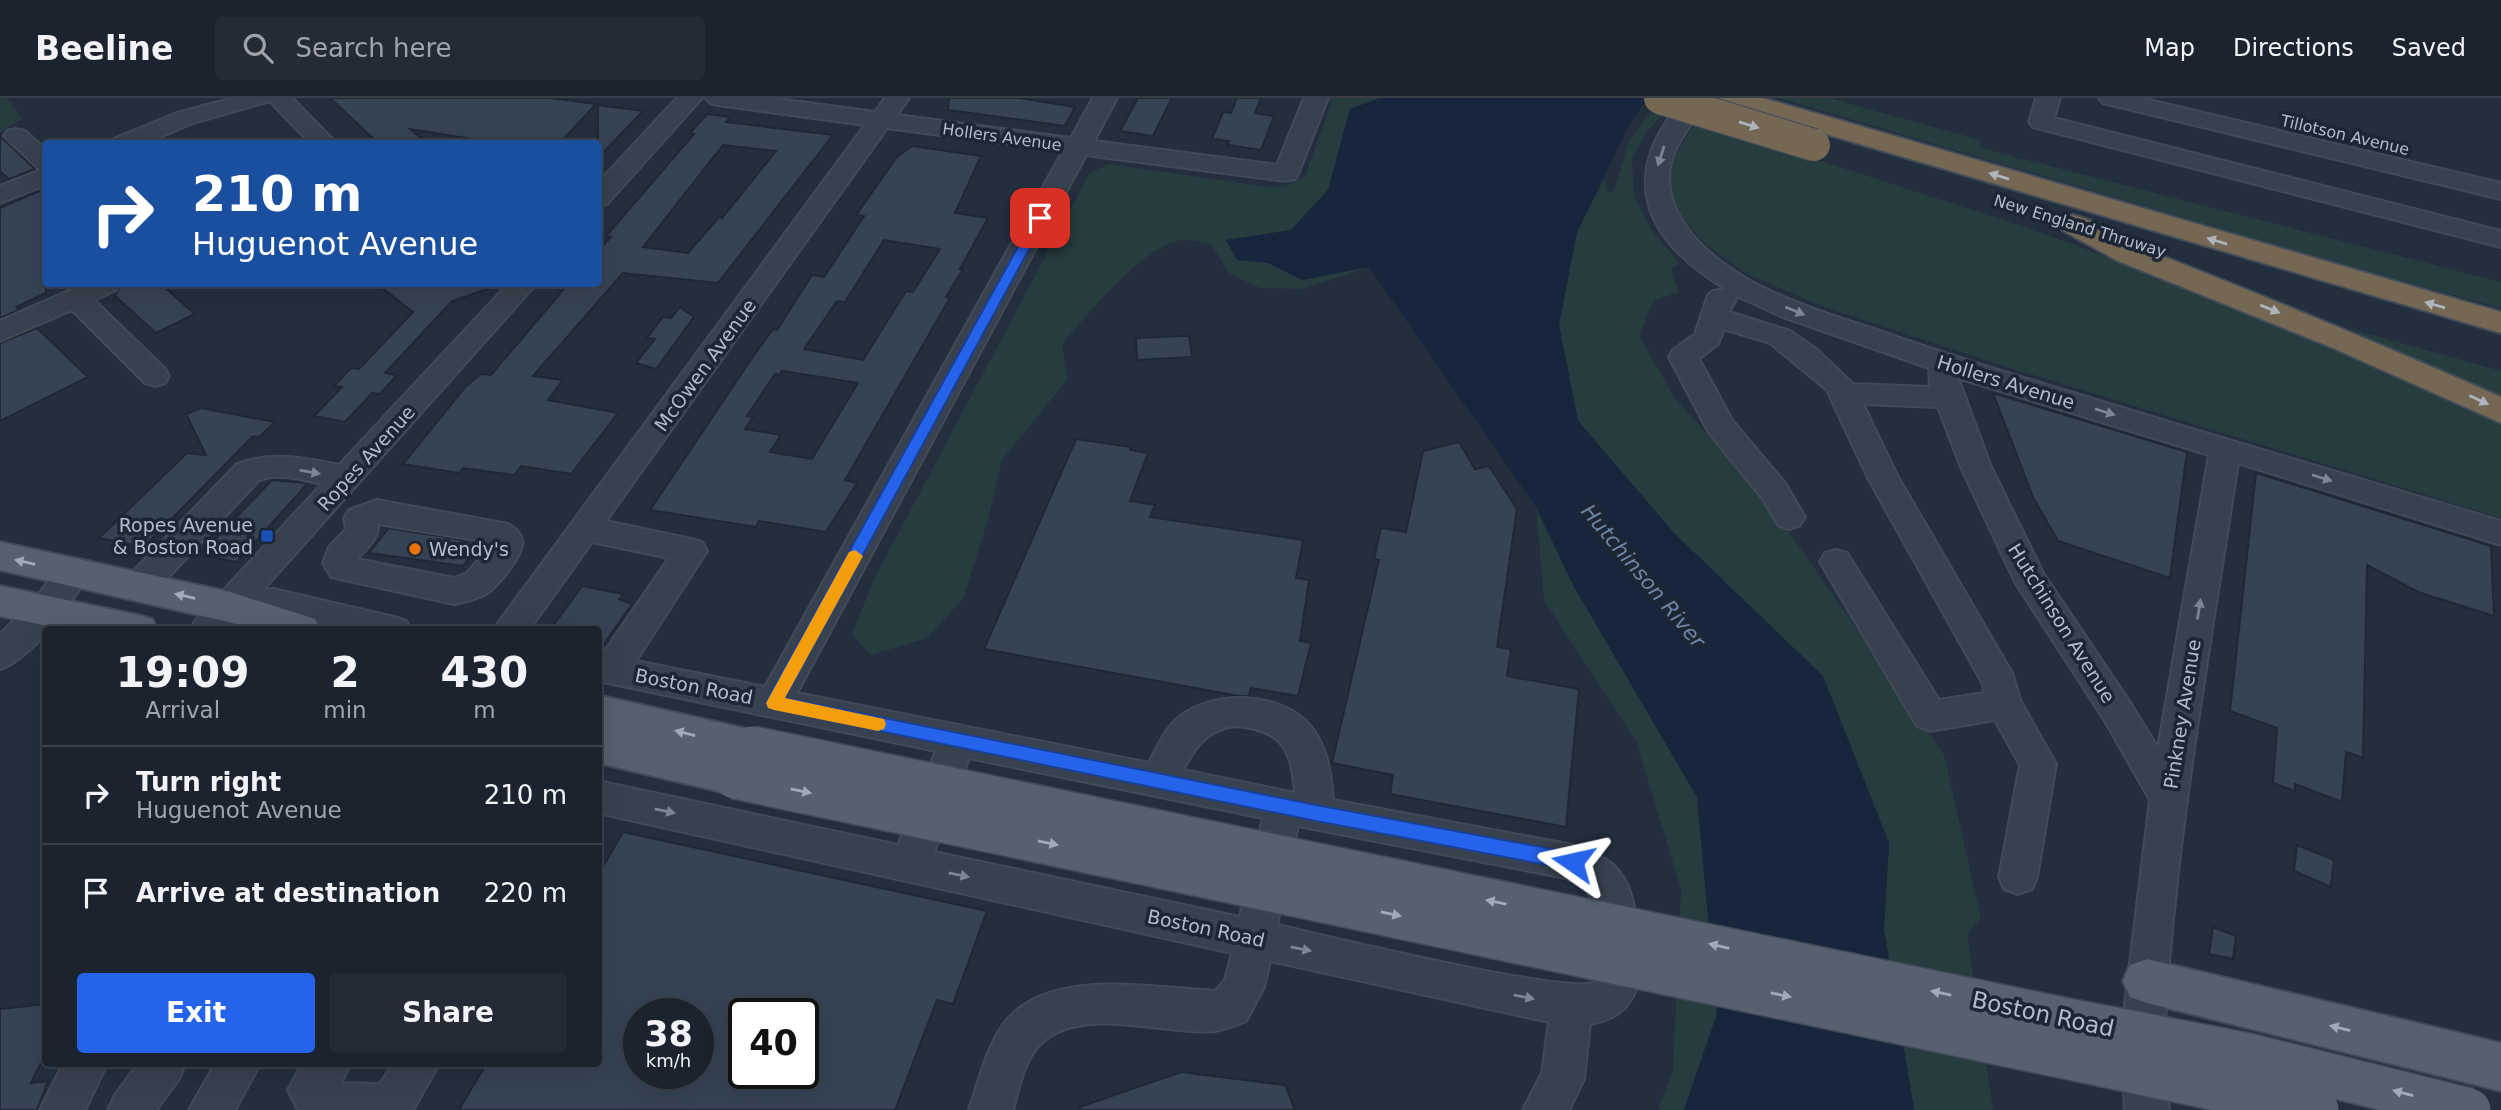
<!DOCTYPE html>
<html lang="en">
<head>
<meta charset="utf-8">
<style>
	:root { --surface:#1b232e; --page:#242b36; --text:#f1f3f6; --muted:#a0a4aa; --line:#39404a; --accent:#2563eb }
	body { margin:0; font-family:"DejaVu Sans",sans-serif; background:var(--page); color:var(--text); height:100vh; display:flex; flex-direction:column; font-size:26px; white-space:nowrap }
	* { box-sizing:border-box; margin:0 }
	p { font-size:23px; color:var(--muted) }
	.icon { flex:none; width:38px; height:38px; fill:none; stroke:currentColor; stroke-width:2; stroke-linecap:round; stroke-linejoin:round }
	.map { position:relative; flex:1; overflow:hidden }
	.panel { position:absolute; left:42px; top:528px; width:560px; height:441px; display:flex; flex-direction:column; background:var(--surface); border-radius:7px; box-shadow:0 7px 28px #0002,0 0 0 2px var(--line) }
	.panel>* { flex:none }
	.guide { position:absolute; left:42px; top:42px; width:560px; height:147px; border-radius:7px; box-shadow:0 7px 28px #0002,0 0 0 2px var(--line); background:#1a4fa0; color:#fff; overflow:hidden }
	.speed { position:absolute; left:623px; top:900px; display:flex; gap:14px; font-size:35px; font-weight:700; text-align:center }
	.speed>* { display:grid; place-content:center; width:91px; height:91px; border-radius:50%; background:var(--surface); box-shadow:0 7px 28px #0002,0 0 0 2px var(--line); line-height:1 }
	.speed small { font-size:18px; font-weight:400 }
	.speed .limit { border:4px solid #111; border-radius:10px; background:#fff; color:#111 }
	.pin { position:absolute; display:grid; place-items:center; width:60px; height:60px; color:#fff; margin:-30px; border-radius:14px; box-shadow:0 4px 10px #0006 }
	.me { position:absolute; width:77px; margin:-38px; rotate:281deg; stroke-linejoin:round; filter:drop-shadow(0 0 5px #0008) }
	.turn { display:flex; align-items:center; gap:24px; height:147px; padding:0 35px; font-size:32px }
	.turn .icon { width:91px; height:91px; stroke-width:2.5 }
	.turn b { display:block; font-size:49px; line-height:60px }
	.eta { display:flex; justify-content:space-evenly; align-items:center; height:119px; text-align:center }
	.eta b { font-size:42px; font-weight:600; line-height:49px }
	.button { display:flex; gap:14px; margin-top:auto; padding:14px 35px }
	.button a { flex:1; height:80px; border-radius:7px; background:var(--accent); color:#fff; font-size:28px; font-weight:600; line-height:80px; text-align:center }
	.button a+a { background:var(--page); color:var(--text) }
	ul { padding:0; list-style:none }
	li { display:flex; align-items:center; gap:21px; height:98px; padding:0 35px; border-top:2px solid var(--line) }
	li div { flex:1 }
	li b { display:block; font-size:26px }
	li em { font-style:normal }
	header { display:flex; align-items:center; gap:42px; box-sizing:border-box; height:98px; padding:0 35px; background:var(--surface); border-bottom:2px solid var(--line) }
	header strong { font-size:33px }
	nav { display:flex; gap:38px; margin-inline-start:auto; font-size:24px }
	.search { width:490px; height:63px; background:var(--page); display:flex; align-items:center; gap:18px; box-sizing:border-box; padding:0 24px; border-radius:7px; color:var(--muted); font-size:26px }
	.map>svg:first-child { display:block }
</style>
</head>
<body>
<header>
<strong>Beeline</strong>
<div class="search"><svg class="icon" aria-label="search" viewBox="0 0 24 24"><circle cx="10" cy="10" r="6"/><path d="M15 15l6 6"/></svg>Search here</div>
<nav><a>Map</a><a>Directions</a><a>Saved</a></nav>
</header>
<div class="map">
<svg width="2501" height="1012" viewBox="0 0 2501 1012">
	<rect width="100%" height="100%" fill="#242f3e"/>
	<path fill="#263c3f" d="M 0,0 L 6,0 L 22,21 L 0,34 Z
		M 1328,0 L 1380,0 L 1350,11 L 1328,92 L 1291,132 L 1226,142 L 1237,162 L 1268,165 L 1302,182 L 1369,169 L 1302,191 L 1260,190 L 1229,175 L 1211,146 C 1202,145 1192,142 1184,142 C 1144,145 1088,217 1062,246 L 1067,282 L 1002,362 L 988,422 L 963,501 L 927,540 L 871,557 L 852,536 L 874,481 L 1089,76 L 1108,66 L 1268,89 L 1284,88 L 1305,79 L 1331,5 Z
		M 1662,0 L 1677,0 L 1647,34 L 1632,59 L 1634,98 L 1652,133 L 1680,166 L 1671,170 L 1678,194 L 1654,202 L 1639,237 L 1674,299 L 1773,411 L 1944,657 L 1981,820 L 1967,836 L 1993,1012 L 1914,1012 L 1884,832 L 1889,745 L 1823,579 L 1674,435 L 1578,323 L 1559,227 L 1577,134 L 1605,80 L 1607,96 L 1614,93 L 1629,42 Z
		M 1779,0 L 1829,0 L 1980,42 L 1980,50 L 2501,184 L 2501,210 L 2381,178 Z
		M 1696,23 L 2029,130 L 2258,216 L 2501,324 L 2501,420 L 1994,265 L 1822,208 L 1747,176 L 1703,144 L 1674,112 L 1668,70 Z
		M 2348,230 L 2501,273 L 2501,303 Z
		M 1536,409 L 1573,487 L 1697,699 L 1717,916 L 1684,1012 L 1658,1012 L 1673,972 L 1681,791 L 1636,643 L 1544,502 Z"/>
	<path fill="#17263c" d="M 1380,0 L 1648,0 L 1629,26 L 1577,134 L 1559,227 L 1578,323 L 1674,435 L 1823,578 L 1889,745 L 1884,832 L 1914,1012 L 1684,1012 L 1717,916 L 1697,699 L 1573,487 L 1536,409 L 1369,169 L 1302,182 L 1268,165 L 1237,162 L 1226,142 L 1291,132 L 1328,92 L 1350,11 Z"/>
	<path fill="#364354" stroke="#1f2835" stroke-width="2" fill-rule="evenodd" d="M 330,0 L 551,0 L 596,6 L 559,46 L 503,46 L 410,31 L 428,46 L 379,46 Z
		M 949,0 L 1019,0 L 1075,9 L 1065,28 L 948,12 Z
		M 1138,0 L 1172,0 L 1153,38 L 1120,33 Z
		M 1237,0 L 1261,0 L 1255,15 L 1274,18 L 1261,52 L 1227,47 L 1229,43 L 1212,41 L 1223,14 L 1231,15 Z
		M 598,7 L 643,13 L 598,60 Z
		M 707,16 L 730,19 L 726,24 L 833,37 L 718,185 L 623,175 L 533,278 L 563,282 L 548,302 L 618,315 L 571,376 L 521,368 L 514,377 L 463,370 L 459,375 L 403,366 L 466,288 L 481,276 L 491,277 L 568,186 L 598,186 L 598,153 L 611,139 L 606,138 L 694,36 L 690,35 ZM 723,47 L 776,53 L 722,120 L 719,119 L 688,155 L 643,149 Z
		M 0,36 L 2,40 L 35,71 L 9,81 L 0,73 Z
		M 912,48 L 981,58 L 955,115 L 988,120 L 960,171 L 963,171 L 946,199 L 950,200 L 845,382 L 857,385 L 826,434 L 759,423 L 756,429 L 650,412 L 752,260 L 773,231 L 777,232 L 812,177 L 824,179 L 864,118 L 856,117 L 897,59 ZM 884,142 L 940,151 L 913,194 L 906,193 L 863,262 L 804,251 L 837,203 L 845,204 ZM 782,273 L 858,285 L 812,361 L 770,354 L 781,337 L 745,331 L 753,319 L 747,318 L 775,276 L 779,277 Z
		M 46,90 L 46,195 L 16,209 L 19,212 L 0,220 L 0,110 Z
		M 122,186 L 161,186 L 195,216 L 156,235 L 115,198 Z
		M 377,186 L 493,186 L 493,189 L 452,203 L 385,275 L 397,277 L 380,296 L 372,295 L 345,324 L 314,318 L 342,289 L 334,288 L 351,270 L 359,271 L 413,214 Z
		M 680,209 L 694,219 L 656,271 L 636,265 L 655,241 L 647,240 L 663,219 L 671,220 Z
		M 37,230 L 88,279 L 0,323 L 0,245 Z
		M 1183,238 L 1189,238 L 1192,259 L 1137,262 L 1136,240 Z
		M 1993,295 L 2187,354 L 2170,480 L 2058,443 L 2033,399 Z
		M 201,310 L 275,324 L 259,339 L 253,338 L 144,449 L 99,440 L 187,355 L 206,357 L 186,316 Z
		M 1076,341 L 1131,349 L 1130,352 L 1148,355 L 1130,403 L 1155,407 L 1150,419 L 1303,442 L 1296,480 L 1309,482 L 1300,543 L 1311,545 L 1298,598 L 1251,590 L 1249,598 L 1239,598 L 984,551 Z
		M 1459,344 L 1475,371 L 1489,368 L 1517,411 L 1497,549 L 1511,551 L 1507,578 L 1579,591 L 1566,729 L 1390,696 L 1393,677 L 1332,665 L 1379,462 L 1374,461 L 1381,430 L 1406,434 L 1423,353 Z
		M 2256,375 L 2491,448 L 2494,518 L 2418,494 L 2367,467 L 2363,660 L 2346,654 L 2342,704 L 2295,686 L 2295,693 L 2273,685 L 2277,630 L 2230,613 Z
		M 272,382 L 308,385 L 237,464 L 200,457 Z
		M 389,430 L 481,445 L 463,468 L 369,455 Z
		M 582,488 L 623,496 L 619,501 L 632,506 L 599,553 L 598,532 L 550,532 Z
		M 623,734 L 987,813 L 953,906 L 937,902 L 895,1012 L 459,1012 L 486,966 L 598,966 L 598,777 ZM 639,915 L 698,915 L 698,975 L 639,975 ZM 744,915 L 803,915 L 803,975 L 744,975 Z
		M 2297,747 L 2334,762 L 2331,789 L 2294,773 Z
		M 2213,829 L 2236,838 L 2233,861 L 2209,856 Z
		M 46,906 L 46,954 L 31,985 L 48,983 L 37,1012 L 0,1012 L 0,911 Z
		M 1181,974 L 1285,987 L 1295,1012 L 1080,1012 L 1080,1009 Z"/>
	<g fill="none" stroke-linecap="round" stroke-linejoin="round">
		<defs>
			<path id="minor" d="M 233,0 L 292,0 L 337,46 L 311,46 L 270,3 L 193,25 L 144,46 L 110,46 L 113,41 L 177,15 Z
				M 677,0 L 702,0 L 607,106 L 598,108 L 598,85 Z
				M 706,0 L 771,0 L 875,14 L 885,0 L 909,0 L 897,17 L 1071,40 L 1093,0 L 1117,0 L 1094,43 L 1277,67 L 1304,0 L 1328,0 L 1298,76 L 1295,81 L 1286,83 L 1086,57 L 797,595 L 1149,665 C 1157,650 1165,631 1178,620 C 1212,591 1284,593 1312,630 C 1328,652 1331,676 1333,702 L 1573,747 C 1586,752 1602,757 1612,766 C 1645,795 1635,853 1636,892 C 1627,913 1613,922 1590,926 L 1584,981 L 1569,1012 L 1523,1012 L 1542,975 L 1549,924 L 1270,863 L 1264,889 L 1246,923 C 1236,927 1225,932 1215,933 C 1161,938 1074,903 1035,952 C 1023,968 1018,993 1013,1012 L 969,1012 C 978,985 988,945 1006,923 C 1050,869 1153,890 1215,893 L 1225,882 L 1232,855 L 598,715 L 598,683 L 898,747 L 936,653 L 598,583 L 598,555 L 603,556 L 669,460 L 592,444 L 529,532 L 493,532 L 865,27 L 718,7 L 710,5 ZM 887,30 L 1063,53 L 765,589 L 636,563 L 707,453 L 702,444 L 691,441 L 606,423 ZM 1234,628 C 1281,631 1292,650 1295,695 L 1183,672 C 1195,649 1207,632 1234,628 ZM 969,660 L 1263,720 L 1240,819 L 934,754 ZM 1298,728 L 1566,780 L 1585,791 L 1595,805 L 1595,884 C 1570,898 1323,837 1277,827 Z
				M 1685,0 L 1710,0 C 1686,35 1656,63 1675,109 C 1689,143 1724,168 1754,185 C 1790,204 1829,217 1868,229 C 1916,246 1965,262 2014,277 C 2176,327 2338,374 2501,423 L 2501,447 L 2238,365 C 2217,502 2194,637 2178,774 C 2170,853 2159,933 2169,1012 L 2125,1012 L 2122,959 L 2125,906 L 2150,702 L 2105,623 L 2015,484 L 1961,369 L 1938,309 L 1863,306 L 1898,379 L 2012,575 L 2021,604 L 2056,666 L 2037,779 L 2032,791 L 2018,796 L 2004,791 L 1999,779 L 2020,667 L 1995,622 L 1930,633 L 1917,628 L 1820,464 L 1825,455 L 1836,452 L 1847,455 L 1939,602 L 1984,595 L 1983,586 L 1868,380 L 1827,292 L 1770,245 L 1724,231 L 1718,246 L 1699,261 L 1732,322 L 1785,385 L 1805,419 L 1800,427 L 1789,431 L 1778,427 L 1763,401 L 1709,335 L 1669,259 L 1673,252 L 1695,236 L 1708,197 L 1713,193 L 1726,191 C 1643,141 1616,77 1685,0 ZM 1735,197 L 1783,219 L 1929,270 L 1930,289 L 1853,286 L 1816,251 L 1790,233 L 1729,214 L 1737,199 ZM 1958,280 L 2209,357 L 2158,650 L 2129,603 L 2043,475 L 1991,369 Z
				M 2036,0 L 2060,0 L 2054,20 L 2501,133 L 2501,149 L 2033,29 L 2029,24 Z
				M 2099,0 L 2141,0 L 2501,85 L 2501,101 L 2103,5 Z
				M 16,31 L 25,33 L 46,52 L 46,87 L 0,105 L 0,88 L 40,72 L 4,38 L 7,33 Z
				M 84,186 L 119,186 L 116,192 L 94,202 L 165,271 L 169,278 L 165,285 L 155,288 L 145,285 L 72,212 L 0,243 L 0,223 Z
				M 508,186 L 536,186 L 263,492 L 273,491 L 394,519 L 406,523 L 411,532 L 337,532 L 273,517 L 237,521 L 227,532 L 190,532 L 195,523 L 322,386 C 302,381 279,375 259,382 L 152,497 L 140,501 L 128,497 L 124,488 L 128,479 L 237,366 C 272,353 304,360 339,367 Z
				M 377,402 L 508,426 C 514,430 520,434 522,442 C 525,456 497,489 486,496 C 476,501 465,504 454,506 L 331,479 L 323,465 L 329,449 L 346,431 L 344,420 L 349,412 ZM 378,426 L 488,444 L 490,448 L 467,475 L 454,480 L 357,461 C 368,449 379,440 378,426 Z
				M 74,461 L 86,464 L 90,473 C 75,502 31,561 0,571 L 0,536 L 34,503 L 62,464 Z
				M 63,966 L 107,966 L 85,1012 L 40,1012 Z
				M 138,966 L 185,966 L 179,981 L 156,1012 L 108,1012 L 115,997 Z
				M 215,966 L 260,966 L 235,1012 L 189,1012 Z
				M 302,966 L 350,966 L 341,985 L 380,986 L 393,966 L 439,966 L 413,1012 L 298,1012 L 288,992 Z"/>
			<path id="major" d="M 0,444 L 230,494 L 315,521 L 321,532 L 254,532 L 229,524 L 0,472 Z
				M 0,488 L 138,517 L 152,521 L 158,532 L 66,532 L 0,518 Z
				M 598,597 L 752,632 L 767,638 L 773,650 L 767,662 L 751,667 L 756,679 L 750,692 L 735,697 L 598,665 Z
				M 2147,861 L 2501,945 L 2501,993 L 2147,905 L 2130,899 L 2123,883 L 2130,867 Z"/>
			<path id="highway" d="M 1720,0 L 1763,0 L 2501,214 L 2501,235 L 1724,6 Z
				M 2073,117 C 2105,125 2138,149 2170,161 C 2281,205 2392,251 2501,299 L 2501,325 L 2333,250 L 2118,163 L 2062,132 L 2058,126 L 2062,120 Z"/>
		</defs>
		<use href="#minor" stroke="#414a57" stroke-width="4"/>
		<use href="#major" stroke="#414a57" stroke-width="4"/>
		<use href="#highway" stroke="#434c59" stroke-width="4"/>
		<use href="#minor" fill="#38414e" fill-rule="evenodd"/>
		<use href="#major" fill="#56606e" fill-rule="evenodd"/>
		<use href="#highway" fill="#746855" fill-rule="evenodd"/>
		<defs>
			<path id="major-bridge" d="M 752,650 L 2067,922 L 2244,956 L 2469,1012
				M 735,679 L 2317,1012"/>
			<path id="highway-bridge" d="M 1660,0 L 1814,47"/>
		</defs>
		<use href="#major-bridge" stroke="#414a57" stroke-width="46" stroke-linecap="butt"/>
		<use href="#highway-bridge" stroke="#434c59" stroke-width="34" stroke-linecap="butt"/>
		<use href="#major-bridge" stroke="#56606e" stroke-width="43"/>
		<use href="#highway-bridge" stroke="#746855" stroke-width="32"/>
	</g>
	<defs><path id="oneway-solid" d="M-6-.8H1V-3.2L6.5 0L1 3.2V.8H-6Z" transform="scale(1.75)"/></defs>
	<g fill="#aeb4bd">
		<use href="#oneway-solid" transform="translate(1749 27) rotate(17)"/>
		<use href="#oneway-solid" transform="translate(1999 78) rotate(-163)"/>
		<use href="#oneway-solid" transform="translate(2217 143) rotate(-163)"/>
		<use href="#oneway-solid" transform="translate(2435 207) rotate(-164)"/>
		<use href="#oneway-solid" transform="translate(2270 211) rotate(22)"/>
		<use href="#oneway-solid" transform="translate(2479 302) rotate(25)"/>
	</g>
	<g fill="#7c8592">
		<use href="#oneway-solid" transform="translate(1661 58) rotate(108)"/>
		<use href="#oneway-solid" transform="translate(1795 213) rotate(22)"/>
		<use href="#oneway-solid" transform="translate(2105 314) rotate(17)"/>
		<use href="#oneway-solid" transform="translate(310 374) rotate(10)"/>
		<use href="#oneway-solid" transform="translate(2322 380) rotate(17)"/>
		<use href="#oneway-solid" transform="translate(2199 511) rotate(-81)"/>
		<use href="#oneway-solid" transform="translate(665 713) rotate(12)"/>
		<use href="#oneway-solid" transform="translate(959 777) rotate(12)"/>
		<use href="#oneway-solid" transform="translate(1301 851) rotate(12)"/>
		<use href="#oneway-solid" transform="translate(1524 899) rotate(11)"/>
	</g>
	<g fill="#a1aab7">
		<use href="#oneway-solid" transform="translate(25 464) rotate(-167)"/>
		<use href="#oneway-solid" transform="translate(185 498) rotate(-167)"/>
		<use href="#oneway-solid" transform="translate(685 635) rotate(-166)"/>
		<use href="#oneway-solid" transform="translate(801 693) rotate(12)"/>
		<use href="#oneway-solid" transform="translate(1048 745) rotate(12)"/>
		<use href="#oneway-solid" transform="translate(1496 804) rotate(-168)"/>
		<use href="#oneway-solid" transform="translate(1391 816) rotate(12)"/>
		<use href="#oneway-solid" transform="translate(1719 848) rotate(-167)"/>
		<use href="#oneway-solid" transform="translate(1941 895) rotate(-168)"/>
		<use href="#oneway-solid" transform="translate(1781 897) rotate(12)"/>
		<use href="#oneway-solid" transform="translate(2340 930) rotate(-166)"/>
		<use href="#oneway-solid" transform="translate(2403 995) rotate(-165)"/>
	</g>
	<path fill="#2563eb" stroke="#184099" stroke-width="2" d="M 1040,117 L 1046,120 L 785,600 L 1316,707 L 1573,755 L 1579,758 L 1582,764 L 1579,770 L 1573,772 L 1316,723 L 768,610 L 766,605 L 768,600 L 1034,120 Z"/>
	<path fill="#f59e0b" d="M 855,452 L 863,458 L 785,600 L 884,621 L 886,626 L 884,631 L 878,633 L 774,612 L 768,610 L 766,605 L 849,454 Z"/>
	<rect fill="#1a4fb4" stroke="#1d2633" stroke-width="2.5" x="260" y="431" width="14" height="14" rx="3.5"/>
	<circle fill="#e8710a" stroke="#1d2633" stroke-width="2.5" cx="415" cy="451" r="7"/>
	<g text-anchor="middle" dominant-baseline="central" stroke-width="7" stroke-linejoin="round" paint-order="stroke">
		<g font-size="16" fill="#b4bcc9" stroke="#1d2633">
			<text transform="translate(2345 37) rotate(13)">Tillotson Avenue</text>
			<text transform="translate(1002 39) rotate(8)">Hollers Avenue</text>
			<text transform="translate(2080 128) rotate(17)">New England Thruway</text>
		</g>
		<g font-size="19" fill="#b4bcc9" stroke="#1d2633">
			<text transform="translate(705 267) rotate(-54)">McOwen Avenue</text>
			<text transform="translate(2006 284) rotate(17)">Hollers Avenue</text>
			<text transform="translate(366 360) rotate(-48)">Ropes Avenue</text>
			<text transform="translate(2062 525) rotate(58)">Hutchinson Avenue</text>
			<text transform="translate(694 588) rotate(11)">Boston Road</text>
			<text transform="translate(2182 616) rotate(-81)">Pinkney Avenue</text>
			<text transform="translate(1206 830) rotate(12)">Boston Road</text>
		</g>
		<g font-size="19" fill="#b4bcc9" stroke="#1d2633" text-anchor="end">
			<text x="253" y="427">Ropes Avenue<tspan x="253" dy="22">&amp; Boston Road</tspan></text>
			<text x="429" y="451" text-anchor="start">Wendy's</text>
		</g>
		<g font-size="21" font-style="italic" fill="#6d86a8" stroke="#1d2633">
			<text transform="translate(1643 478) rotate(50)">Hutchinson River</text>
		</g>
		<g font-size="23" fill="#b4bcc9" stroke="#1d2633">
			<text transform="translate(2043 916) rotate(12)">Boston Road</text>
		</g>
	</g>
</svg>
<div class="speed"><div>38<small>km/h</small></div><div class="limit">40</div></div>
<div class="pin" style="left:1040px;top:120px;background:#d93025"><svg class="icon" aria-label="arrive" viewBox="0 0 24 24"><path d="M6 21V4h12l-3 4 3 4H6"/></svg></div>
<svg class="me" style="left:1573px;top:764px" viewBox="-20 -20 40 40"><path d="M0-17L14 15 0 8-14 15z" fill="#2563eb" stroke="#fff" stroke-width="4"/></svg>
<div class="guide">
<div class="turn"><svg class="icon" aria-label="right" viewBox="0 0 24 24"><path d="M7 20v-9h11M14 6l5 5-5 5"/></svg><div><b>210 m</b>Huguenot Avenue</div></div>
</div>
<section class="panel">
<div class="eta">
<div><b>19:09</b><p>Arrival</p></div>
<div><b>2</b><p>min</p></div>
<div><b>430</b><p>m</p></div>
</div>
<ul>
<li><svg class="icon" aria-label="right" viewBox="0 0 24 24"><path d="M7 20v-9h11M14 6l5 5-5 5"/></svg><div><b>Turn right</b><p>Huguenot Avenue</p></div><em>210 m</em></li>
<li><svg class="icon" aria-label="arrive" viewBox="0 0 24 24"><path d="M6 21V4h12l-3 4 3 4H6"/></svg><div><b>Arrive at destination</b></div><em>220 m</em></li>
</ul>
<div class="button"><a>Exit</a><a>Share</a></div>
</section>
</div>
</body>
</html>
